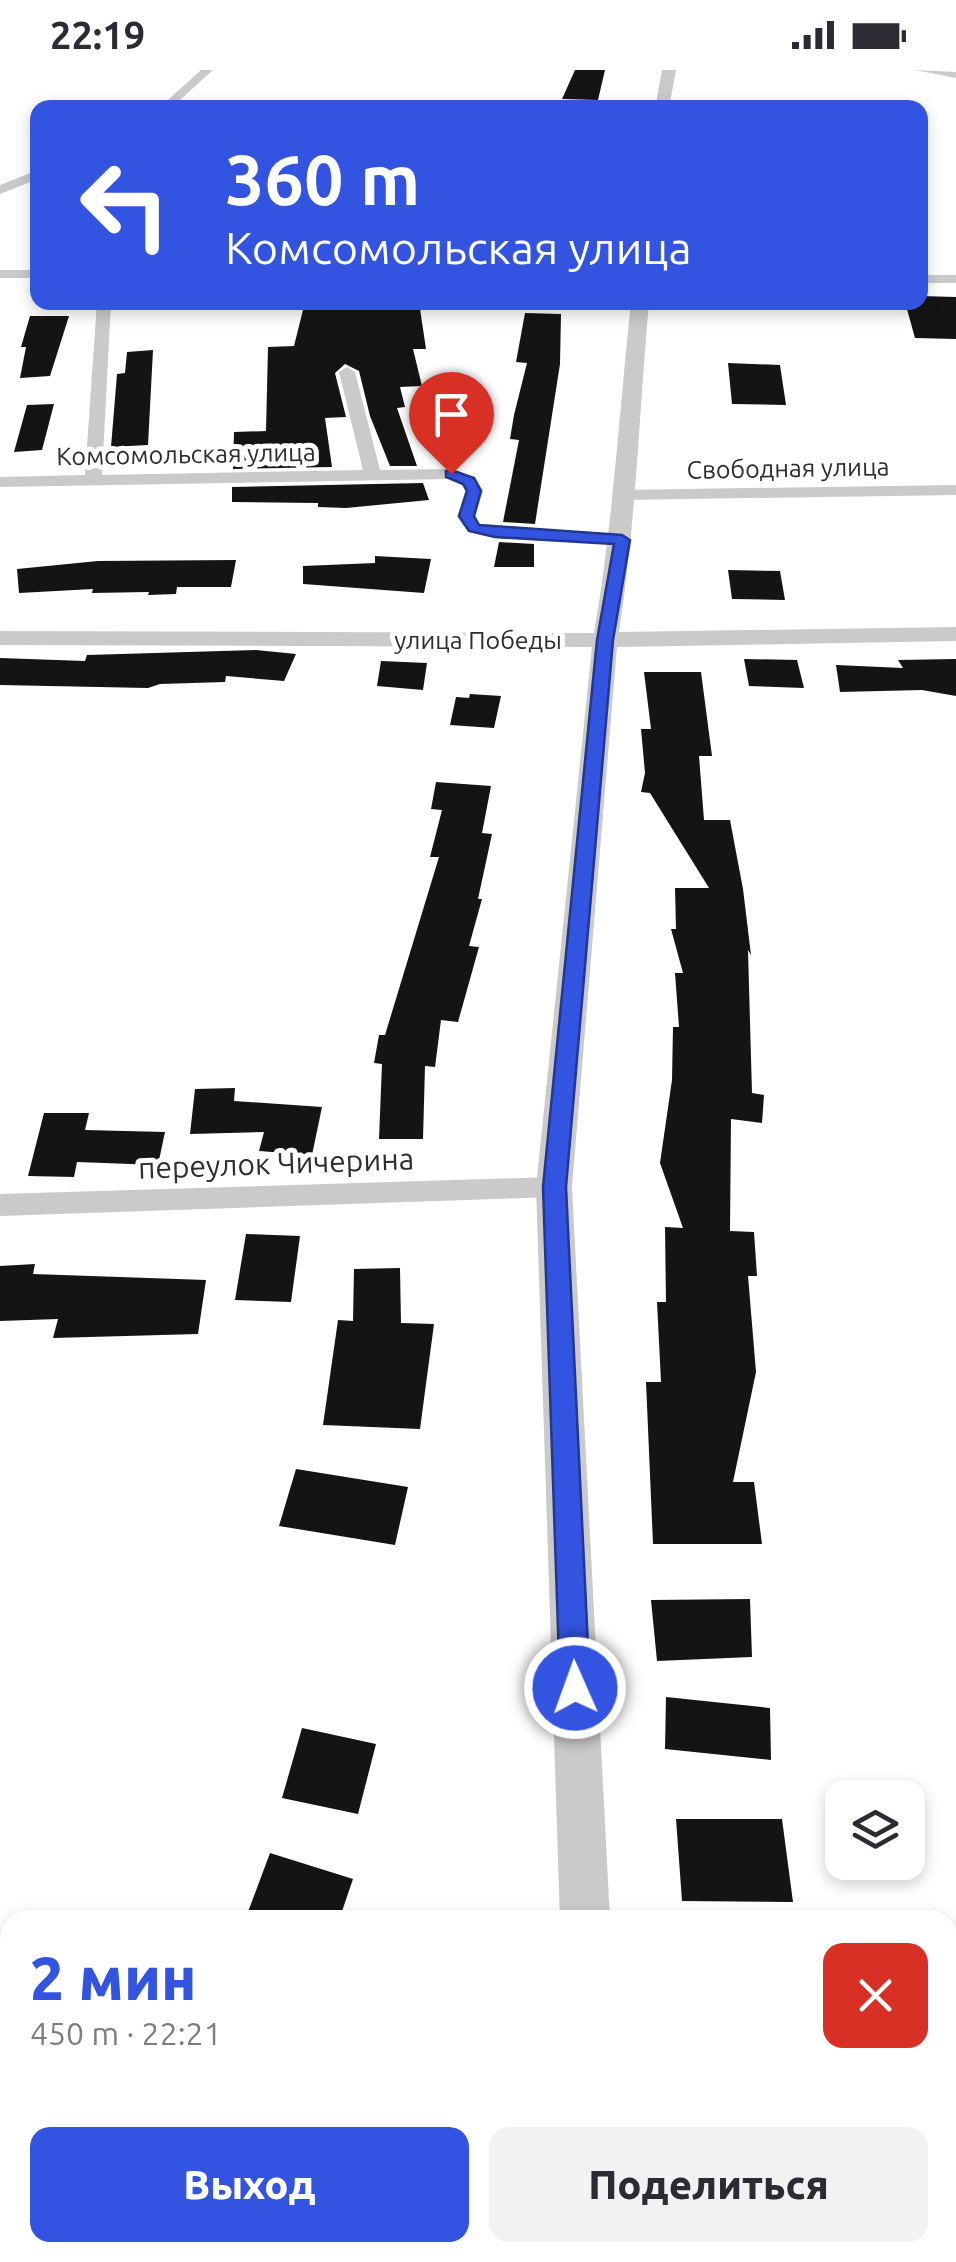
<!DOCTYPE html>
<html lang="ru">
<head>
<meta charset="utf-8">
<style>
	:root { --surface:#fff; --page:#f2f2f3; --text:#2b2b33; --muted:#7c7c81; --accent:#3354e0 }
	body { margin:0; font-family:Ubuntu,sans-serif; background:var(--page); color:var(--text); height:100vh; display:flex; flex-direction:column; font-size:38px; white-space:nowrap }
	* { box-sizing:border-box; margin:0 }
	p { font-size:32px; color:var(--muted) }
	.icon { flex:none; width:55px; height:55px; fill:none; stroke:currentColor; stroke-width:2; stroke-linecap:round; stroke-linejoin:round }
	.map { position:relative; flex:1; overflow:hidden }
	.sheet { position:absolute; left:0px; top:1840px; width:958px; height:352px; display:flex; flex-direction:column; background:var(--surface); border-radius:30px 30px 0 0; box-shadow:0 5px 15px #0003 }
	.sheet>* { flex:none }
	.hud { position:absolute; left:30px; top:30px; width:898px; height:210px; border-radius:20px; box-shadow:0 5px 15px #0003; background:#3354e0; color:#fff; overflow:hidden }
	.fabs { position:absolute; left:825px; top:1710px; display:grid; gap:20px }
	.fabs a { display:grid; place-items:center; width:100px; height:100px; border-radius:20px; background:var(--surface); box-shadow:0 5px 15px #0003; font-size:50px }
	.pin { position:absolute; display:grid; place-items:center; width:85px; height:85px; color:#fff; margin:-102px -42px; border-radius:50% 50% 50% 0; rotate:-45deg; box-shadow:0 0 10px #0007 }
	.pin .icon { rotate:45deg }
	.me { position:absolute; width:110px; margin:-55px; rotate:358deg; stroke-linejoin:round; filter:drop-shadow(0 0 8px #0008) }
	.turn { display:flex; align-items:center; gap:35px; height:210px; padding:0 30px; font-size:45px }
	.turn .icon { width:130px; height:130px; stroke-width:2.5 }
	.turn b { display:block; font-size:70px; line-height:85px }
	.round { display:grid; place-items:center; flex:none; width:105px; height:105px; border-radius:20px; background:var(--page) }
	.overview { display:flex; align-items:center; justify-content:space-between; height:170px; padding:0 30px }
	h1 { font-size:60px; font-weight:800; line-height:75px; color:var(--accent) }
	.action { display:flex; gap:20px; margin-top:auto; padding:20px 30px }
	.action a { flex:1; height:115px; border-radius:20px; background:var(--accent); color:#fff; font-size:40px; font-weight:800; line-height:115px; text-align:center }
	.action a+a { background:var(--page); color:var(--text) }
	.status { display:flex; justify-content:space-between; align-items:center; height:70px; padding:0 50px; background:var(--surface); direction:ltr }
	.status svg { height:28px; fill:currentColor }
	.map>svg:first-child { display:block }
</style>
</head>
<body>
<div class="status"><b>22:19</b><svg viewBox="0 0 49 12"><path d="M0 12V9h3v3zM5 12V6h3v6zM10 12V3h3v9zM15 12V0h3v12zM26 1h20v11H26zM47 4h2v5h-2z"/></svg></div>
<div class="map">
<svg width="956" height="2192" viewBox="0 0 956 2192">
	<rect width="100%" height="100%" fill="#fff"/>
	<path fill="#141414" d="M 575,0 L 605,0 L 598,30 L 562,29 Z
		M 920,226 L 956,227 L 956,269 L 915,268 L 905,232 L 920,232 Z
		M 305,232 L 419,232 L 426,279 L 413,279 L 422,316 L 400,317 L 405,337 L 397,338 L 417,396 L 390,396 L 370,346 L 359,301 L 345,294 L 335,303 L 346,347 L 325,348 L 332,397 L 233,399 L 234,362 L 266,361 L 268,277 L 294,276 Z
		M 525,243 L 561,244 L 560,294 L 535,454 L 503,452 L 519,370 L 510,369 L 514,345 L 527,293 L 516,292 Z
		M 30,246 L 69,246 L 50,306 L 20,308 L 26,277 L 21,277 Z
		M 153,280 L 148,375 L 111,377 L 117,304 L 125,303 L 127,282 Z
		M 728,293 L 780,295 L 786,335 L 732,334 Z
		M 54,334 L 42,380 L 14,382 L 27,335 Z
		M 423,413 L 429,430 L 346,438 L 318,437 L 318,433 L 232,432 L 232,417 Z
		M 499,472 L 534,474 L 534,497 L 494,497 Z
		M 375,486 L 431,489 L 424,523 L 303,514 L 303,496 L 375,493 Z
		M 236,490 L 231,517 L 177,517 L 176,524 L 148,525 L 149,522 L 92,523 L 93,519 L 19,523 L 17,499 L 98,491 Z
		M 728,500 L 780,501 L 785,530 L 732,529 Z
		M 256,580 L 296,584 L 284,611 L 226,606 L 225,612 L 160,614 L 148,618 L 0,615 L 0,588 L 85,591 L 87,585 Z
		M 744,589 L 797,590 L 804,618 L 749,616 Z
		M 956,589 L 956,626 L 922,620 L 840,622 L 836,595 L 903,598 L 898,590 Z
		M 381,591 L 427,593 L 423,620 L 377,616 Z
		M 644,602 L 701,602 L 712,686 L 699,686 L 704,750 L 730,750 L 743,819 L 751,885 L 748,880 L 752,1023 L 764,1025 L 762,1053 L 731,1049 L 730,1161 L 754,1162 L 757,1206 L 748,1206 L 756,1302 L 733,1412 L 754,1412 L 762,1474 L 653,1474 L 646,1312 L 661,1312 L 657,1232 L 666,1232 L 665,1157 L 683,1158 L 660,1093 L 672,1010 L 673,957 L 679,957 L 675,903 L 683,903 L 671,859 L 676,859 L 675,818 L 709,818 L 650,723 L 641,722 L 645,703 L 641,659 L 651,659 Z
		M 470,624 L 501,626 L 494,658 L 450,655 L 456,627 L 469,628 Z
		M 436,712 L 491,716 L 482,763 L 492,764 L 478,829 L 482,829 L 469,876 L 479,877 L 458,952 L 441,950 L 435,997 L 425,996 L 423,1069 L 379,1069 L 382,994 L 374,993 L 379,965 L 385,965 L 439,787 L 430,787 L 442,740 L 431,739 Z
		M 235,1018 L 234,1031 L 322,1037 L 312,1085 L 259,1081 L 264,1062 L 190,1064 L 195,1019 Z
		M 44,1043 L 89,1043 L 85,1060 L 165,1062 L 158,1095 L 77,1092 L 74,1107 L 28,1106 Z
		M 246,1164 L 300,1166 L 291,1232 L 235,1230 Z
		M 35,1194 L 33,1204 L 206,1210 L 198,1264 L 53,1268 L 58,1249 L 0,1251 L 0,1196 Z
		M 400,1198 L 401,1253 L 434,1254 L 420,1359 L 323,1355 L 338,1250 L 353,1251 L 354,1199 Z
		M 296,1399 L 408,1417 L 395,1475 L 279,1456 Z
		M 750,1529 L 752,1587 L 657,1591 L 651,1530 Z
		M 666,1627 L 770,1638 L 771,1690 L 665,1679 Z
		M 302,1658 L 376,1674 L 358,1744 L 282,1728 Z
		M 676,1749 L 782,1749 L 793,1832 L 682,1831 Z
		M 270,1783 L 353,1809 L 339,1850 L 245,1850 Z"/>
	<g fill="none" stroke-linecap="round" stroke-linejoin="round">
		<path fill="#cacaca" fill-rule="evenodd" d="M 201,0 L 213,0 L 171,38 L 159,38 Z
			M 915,0 L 956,2 L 956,8 Z
			M 38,100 L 38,109 L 0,124 L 0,115 Z
			M 0,200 L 38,200 L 38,208 L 0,208 Z
			M 920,205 L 956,205 L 956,213 L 920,213 Z
			M 97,232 L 111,232 L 102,405 L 363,400 L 339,302 L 347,297 L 355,302 L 380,400 L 451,399 L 475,407 L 483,421 L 475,447 L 480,454 L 622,465 L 631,470 L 622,475 L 495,468 L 468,462 L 457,447 L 465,421 L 462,414 L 449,409 L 0,417 L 0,407 L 85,405 Z
			M 956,415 L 956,425 L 621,430 L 612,425 L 621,420 Z
			M 554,1107 L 564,1110 L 568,1117 L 564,1124 L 554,1127 L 0,1146 L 0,1124 Z
			M 0,1896 L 10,1900 L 10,1952 L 0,1948 Z
			M 123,2182 L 167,2182 L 170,2192 L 126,2192 Z"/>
		<path fill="#cacaca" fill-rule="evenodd" d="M 662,0 L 676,0 L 669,38 L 655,38 Z
			M 631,232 L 649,232 C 639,343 636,453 619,562 L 956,557 L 956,571 L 617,577 L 572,1117 L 610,1850 L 560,1850 L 536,1117 L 592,577 L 0,575 L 0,561 L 594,563 C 613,454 619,343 631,232 Z
			M 571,2182 L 627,2182 L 627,2192 L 571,2192 Z"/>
	</g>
	<path fill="#3354e0" stroke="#213792" stroke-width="2.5" d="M 451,400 L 474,408 L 481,421 L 474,446 L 479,455 L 622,465 L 630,470 L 613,570 L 566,1117 L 590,1618 L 585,1628 L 575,1633 L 565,1628 L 560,1618 L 543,1117 L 597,570 L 614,474 L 495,467 L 469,461 L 459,446 L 467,421 L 463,414 L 446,407 L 446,401 Z"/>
	<g text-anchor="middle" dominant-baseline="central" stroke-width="10" stroke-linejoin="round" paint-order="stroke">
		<g font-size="25" fill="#2d2d2d" stroke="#fff">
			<text transform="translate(186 384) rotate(-1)">Комсомольская улица</text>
			<text transform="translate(788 398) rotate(-1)">Свободная улица</text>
			<text x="478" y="570">улица Победы</text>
		</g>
		<g font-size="30" fill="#2d2d2d" stroke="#fff">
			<text transform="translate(276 1093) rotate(-2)">переулок Чичерина</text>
		</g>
	</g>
</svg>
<div class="fabs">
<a><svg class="icon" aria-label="layers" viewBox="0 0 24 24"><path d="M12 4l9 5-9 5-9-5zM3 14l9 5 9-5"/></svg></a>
</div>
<div class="pin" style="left:451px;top:404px;background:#d93025"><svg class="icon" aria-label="arrive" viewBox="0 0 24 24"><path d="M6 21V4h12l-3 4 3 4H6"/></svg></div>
<svg class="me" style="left:575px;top:1618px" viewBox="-20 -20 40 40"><circle r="17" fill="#3354e0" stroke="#fff" stroke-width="3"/><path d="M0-11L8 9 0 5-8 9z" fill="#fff"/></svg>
<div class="hud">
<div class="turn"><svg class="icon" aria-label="left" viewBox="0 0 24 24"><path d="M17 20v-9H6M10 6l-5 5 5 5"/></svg><div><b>360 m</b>Комсомольская улица</div></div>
</div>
<section class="sheet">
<div class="overview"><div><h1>2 мин</h1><p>450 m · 22:21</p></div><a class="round" style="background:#d93025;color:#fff"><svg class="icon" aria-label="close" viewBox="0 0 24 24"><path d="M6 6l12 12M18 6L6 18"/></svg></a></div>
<div class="action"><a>Выход</a><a>Поделиться</a></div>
</section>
</div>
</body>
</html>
